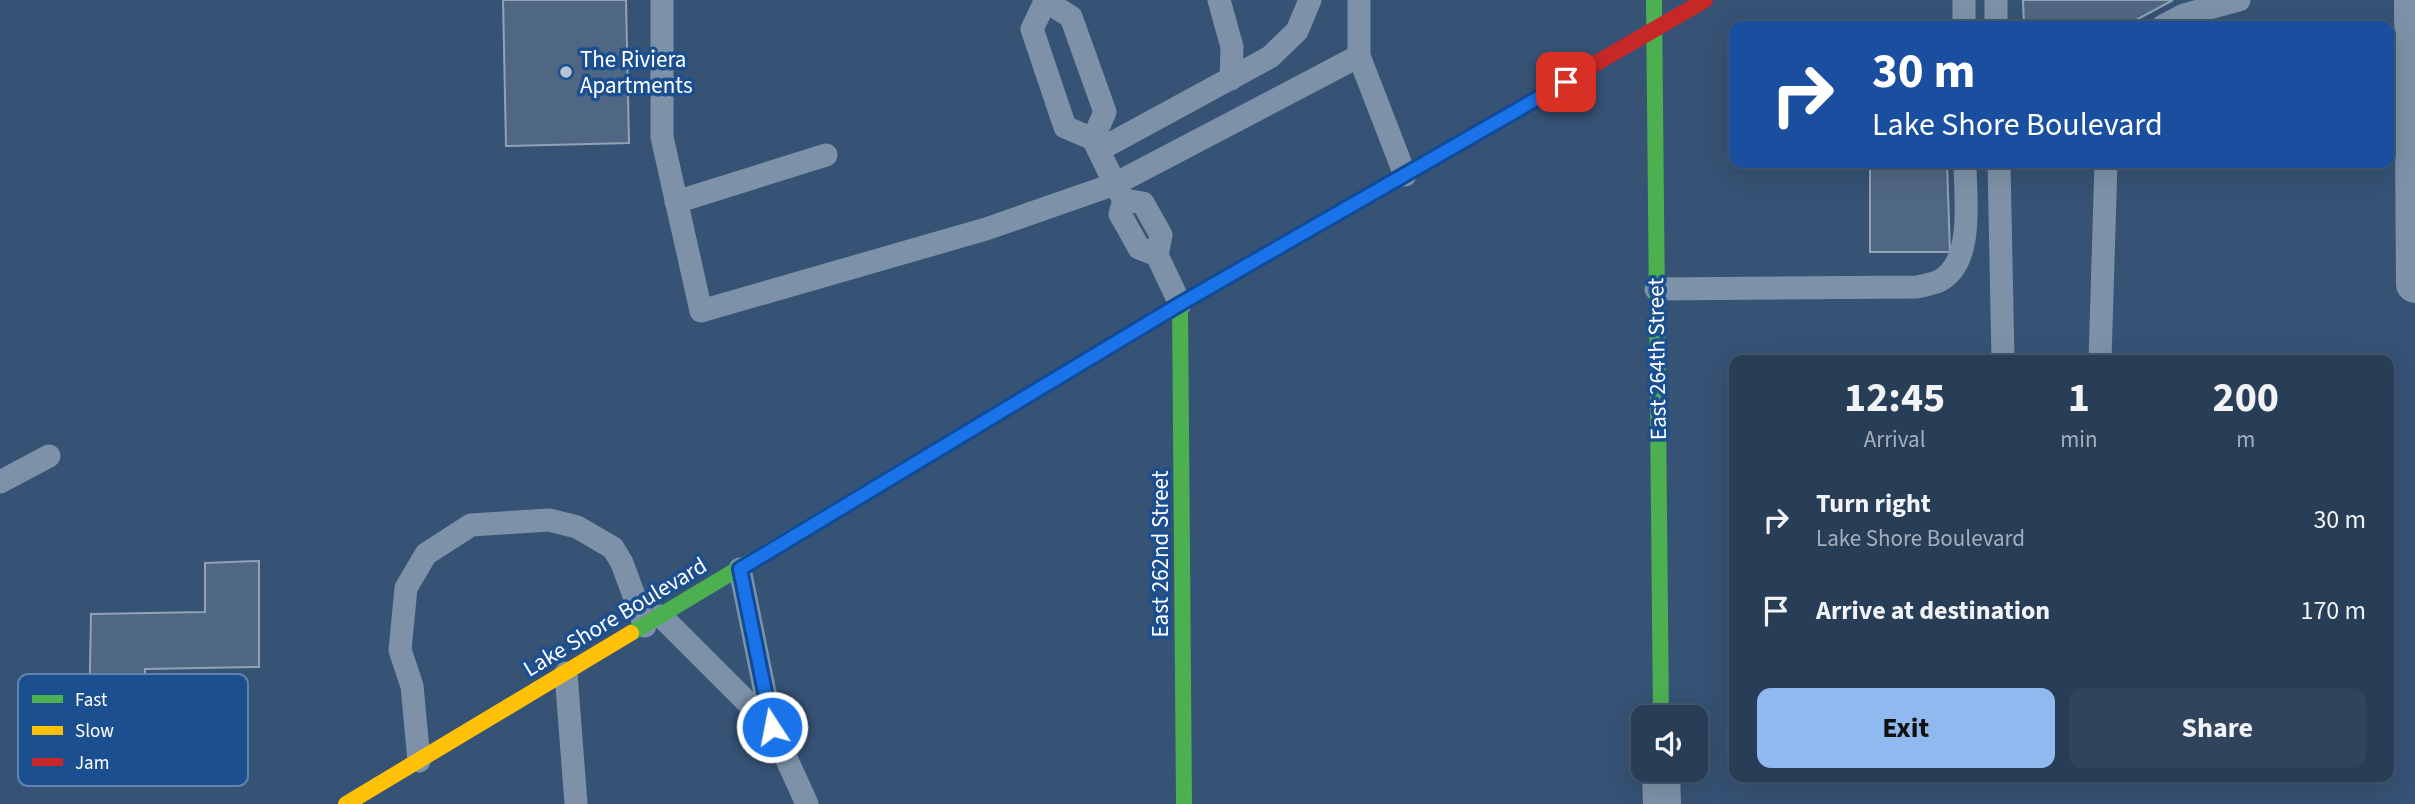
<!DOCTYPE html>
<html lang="en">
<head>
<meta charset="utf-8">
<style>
	:root { --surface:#283e57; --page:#30455d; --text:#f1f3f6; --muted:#a5aeba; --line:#44576d; --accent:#90b9f0 }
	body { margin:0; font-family:"Source Sans 3",sans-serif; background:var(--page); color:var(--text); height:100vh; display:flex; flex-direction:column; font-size:26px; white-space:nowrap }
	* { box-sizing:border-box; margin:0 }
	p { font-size:23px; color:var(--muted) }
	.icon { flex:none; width:38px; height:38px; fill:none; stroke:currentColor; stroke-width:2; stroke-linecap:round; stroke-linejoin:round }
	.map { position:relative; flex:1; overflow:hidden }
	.side { position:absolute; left:1729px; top:355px; width:665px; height:427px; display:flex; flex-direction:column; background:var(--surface); border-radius:14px; box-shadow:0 7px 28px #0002,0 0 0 2px var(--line) }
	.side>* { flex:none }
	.top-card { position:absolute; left:1729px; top:21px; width:665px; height:147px; border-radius:14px; box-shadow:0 7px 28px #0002,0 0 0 2px var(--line); background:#1a4fa0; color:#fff; overflow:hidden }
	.buttons { position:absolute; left:1631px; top:705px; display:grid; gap:14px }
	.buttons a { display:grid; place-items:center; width:77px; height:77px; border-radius:14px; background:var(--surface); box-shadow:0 7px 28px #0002,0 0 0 2px var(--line); font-size:35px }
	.pin { position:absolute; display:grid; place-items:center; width:60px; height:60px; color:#fff; margin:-30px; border-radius:14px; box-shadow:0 4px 10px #0006 }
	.me { position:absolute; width:77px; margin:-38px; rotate:349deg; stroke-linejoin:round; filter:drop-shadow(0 0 5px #0008) }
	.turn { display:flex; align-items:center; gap:24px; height:147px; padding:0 28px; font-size:32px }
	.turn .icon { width:91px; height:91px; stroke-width:2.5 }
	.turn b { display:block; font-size:49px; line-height:60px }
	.eta { display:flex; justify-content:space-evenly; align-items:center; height:119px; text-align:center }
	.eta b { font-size:42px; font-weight:700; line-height:49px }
	.primary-button { display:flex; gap:14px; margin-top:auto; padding:14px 28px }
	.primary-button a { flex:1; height:80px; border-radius:14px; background:var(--accent); color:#111; font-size:28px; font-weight:700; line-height:80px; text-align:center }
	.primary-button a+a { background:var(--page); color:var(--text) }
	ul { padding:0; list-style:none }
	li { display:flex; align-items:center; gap:21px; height:91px; padding:0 28px }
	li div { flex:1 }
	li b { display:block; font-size:26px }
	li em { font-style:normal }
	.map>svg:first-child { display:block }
</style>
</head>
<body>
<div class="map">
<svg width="2415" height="804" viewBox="0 0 2415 804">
	<rect width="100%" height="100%" fill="#365274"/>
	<path fill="#506783" stroke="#92a2b6" stroke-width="2" d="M 503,0 L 626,0 L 629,143 L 506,146 Z
		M 2023,0 L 2173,0 L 2125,26 L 2024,26 Z
		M 1870,163 L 1947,163 L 1950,252 L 1870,252 Z
		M 259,561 L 259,667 L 145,669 L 145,717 L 89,719 L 91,614 L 205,612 L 205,563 Z"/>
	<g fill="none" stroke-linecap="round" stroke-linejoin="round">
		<path stroke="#7d92a8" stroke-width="23" d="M 662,0 L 662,137 L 701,311 L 986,229 L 1115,184 L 1124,200 L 1120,214 L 1139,248 L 1157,255
			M 1044,0 L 1071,17 L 1105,112 L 1093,139
			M 1219,0 L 1232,47 L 1231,79
			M 1359,0 L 1359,56 L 1405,175
			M 1964,0 L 1964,26
			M 1996,0 L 1996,26
			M 1045,2 L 1032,29 L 1065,127 L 1093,139 L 1115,184 L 1359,56
			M 2163,26 L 2184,15 L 2239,0
			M 1099,150 L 1270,57 L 1297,31 L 1310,0
			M 1999,163 L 2003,360
			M 1124,200 L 1143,203 L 1161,235 L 1157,255 L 1180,304
			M 676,202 L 826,155
			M 1656,289 L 1917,287 C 1924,285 1933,284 1939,281 C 1975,263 1965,197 1965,163
			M 2100,360 L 2106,163
			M 0,482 L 49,456
			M 661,616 L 772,727 L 740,569
			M 566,673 L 576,804
			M 772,727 L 807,804
			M 419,761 L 412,686 L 400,650 L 406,588 L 426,554 L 471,525 L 549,520 L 577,527 L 613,548 L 622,563 L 645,626"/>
		<path stroke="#7d92a8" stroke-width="38" d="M 2413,0 L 2415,284
			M 1661,770 L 1662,804"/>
		<path stroke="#4caf50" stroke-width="16" d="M 1654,0 L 1661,718
			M 1180,304 L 1184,804
			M 631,633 L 1180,304 L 1467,138"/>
		<path stroke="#ffc107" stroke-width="16" d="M 346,804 L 631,633"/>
		<path stroke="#c62828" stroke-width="16" d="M 1467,138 L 1705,0"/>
	</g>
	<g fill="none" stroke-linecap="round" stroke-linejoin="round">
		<defs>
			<path id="route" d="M 772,727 L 740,569 L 1180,304 L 1566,82"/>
		</defs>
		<use href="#route" stroke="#114b97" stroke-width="18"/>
		<use href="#route" stroke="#1a73e8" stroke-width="12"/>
	</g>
	<circle fill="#b9c2ce" stroke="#1b4f8f" stroke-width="2.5" cx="566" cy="72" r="7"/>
	<g text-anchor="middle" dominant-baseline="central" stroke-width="7" stroke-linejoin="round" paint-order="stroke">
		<g font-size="23" fill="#fff" stroke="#1b4f8f" text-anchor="start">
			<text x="580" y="59">The Riviera<tspan x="580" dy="26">Apartments</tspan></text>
		</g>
		<g font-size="23" fill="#fff" stroke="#1b4f8f">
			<text transform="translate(1657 359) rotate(-91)">East 264th Street</text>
			<text transform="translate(1160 554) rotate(-90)">East 262nd Street</text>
			<text transform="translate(615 617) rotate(-31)">Lake Shore Boulevard</text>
		</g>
	</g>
	<rect x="18" y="674" width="230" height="112" rx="10" fill="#1b4f8f" stroke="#5f84b1" stroke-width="2"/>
	<rect x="32" y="695" width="31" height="8" fill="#4caf50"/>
	<rect x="32" y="726" width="31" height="9" fill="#ffc107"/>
	<rect x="32" y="758" width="31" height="8" fill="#c62828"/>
	<g font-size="19" fill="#fff">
		<text x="75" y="706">Fast</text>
		<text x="75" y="737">Slow</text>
		<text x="75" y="769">Jam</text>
	</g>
</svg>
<div class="buttons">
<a><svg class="icon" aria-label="sound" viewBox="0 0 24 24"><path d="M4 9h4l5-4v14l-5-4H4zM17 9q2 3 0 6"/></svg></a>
</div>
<div class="pin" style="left:1566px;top:82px;background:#d93025"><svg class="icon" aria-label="arrive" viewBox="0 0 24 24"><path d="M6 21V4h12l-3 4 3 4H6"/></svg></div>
<svg class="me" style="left:772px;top:727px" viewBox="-20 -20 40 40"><circle r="17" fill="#1a73e8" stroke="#fff" stroke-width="3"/><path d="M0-11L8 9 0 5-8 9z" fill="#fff"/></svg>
<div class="top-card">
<div class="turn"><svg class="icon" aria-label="right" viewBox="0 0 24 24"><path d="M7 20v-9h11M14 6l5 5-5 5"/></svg><div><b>30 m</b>Lake Shore Boulevard</div></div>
</div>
<section class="side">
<div class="eta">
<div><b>12:45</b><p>Arrival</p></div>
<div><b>1</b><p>min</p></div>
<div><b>200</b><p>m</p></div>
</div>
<ul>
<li><svg class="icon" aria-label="right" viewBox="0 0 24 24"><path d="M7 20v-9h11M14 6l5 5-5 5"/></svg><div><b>Turn right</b><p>Lake Shore Boulevard</p></div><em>30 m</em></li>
<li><svg class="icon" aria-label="arrive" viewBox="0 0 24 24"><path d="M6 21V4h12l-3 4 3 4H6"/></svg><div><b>Arrive at destination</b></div><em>170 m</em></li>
</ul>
<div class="primary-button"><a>Exit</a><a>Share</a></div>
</section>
</div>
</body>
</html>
